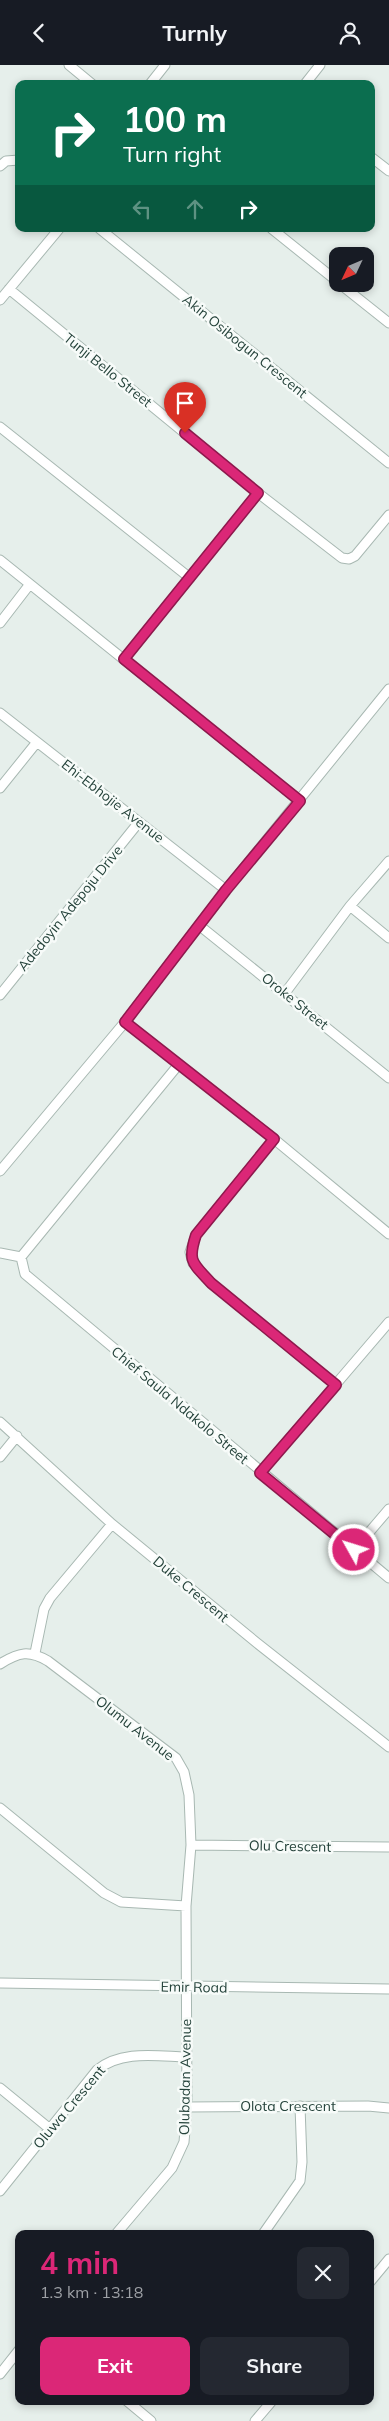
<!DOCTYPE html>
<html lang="en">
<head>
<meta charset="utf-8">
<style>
	:root { --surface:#171b24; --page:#242831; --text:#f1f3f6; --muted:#9ea1a6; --accent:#db2777 }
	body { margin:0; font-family:Mulish,sans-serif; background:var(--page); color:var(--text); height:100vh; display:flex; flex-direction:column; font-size:19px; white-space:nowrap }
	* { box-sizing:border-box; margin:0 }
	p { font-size:16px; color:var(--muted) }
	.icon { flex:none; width:28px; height:28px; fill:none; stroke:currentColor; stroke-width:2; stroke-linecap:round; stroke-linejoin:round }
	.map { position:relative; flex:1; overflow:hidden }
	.drawer { position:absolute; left:15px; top:2165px; width:359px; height:175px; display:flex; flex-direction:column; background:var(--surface); border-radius:10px; box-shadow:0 2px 8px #0003 }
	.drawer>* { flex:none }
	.hud { position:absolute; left:15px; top:15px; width:360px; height:152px; border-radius:10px; box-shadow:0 2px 8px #0003; background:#0b6e4f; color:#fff; overflow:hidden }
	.needle { width:32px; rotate:226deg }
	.fabs { position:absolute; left:329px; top:182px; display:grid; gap:10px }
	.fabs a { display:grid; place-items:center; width:45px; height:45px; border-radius:10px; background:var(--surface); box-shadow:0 2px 8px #0003; font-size:25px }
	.pin { position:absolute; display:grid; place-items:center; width:42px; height:42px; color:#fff; margin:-51px -21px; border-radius:50% 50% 50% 0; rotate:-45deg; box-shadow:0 0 5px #0007 }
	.pin .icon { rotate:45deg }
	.me { position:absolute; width:55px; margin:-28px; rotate:309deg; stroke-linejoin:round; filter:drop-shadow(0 0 4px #0008) }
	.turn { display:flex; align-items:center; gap:18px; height:105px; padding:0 25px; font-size:22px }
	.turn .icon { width:65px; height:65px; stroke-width:2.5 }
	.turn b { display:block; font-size:35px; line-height:42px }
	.lanes { display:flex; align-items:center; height:48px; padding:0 25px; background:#0003; justify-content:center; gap:25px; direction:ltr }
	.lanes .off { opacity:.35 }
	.round { display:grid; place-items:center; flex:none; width:52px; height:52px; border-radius:10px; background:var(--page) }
	.headline { display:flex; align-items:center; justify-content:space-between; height:85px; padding:0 25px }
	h1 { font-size:30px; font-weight:700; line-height:38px; color:var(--accent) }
	.button { display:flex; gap:10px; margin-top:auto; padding:10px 25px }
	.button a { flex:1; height:58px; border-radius:10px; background:var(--accent); color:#fff; font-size:20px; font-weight:700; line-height:58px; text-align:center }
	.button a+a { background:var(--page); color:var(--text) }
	header { display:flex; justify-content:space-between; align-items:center; height:65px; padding:0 25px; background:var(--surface); font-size:22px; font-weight:700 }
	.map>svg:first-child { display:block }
</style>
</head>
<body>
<header><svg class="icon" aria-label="back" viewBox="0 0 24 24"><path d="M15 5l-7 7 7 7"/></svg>Turnly<svg class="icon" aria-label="person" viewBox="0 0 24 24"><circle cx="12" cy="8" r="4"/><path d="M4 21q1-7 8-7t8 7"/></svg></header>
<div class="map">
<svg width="389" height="2356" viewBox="0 0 389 2356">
	<rect width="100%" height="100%" fill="#e6efeb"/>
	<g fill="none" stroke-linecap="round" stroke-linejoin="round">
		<defs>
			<path id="street" d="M 69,0 L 92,19
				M 150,19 L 165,0
				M 305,19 L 320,0
				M 371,92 L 389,106
				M 0,101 L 6,96 L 19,95
				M 100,164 L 389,398
				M 272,164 L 338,217
				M 340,219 L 389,258
				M 9,224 L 258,428 L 342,493 L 349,494 L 355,491 L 389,450
				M 0,235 L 59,164
				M 0,362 L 190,513
				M 0,495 L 300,736
				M 0,558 L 30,519
				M 124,594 L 258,428
				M 0,648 L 226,825
				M 0,723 L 37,677
				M 350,841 L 389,796
				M 200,861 L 389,1013
				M 285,928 L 350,841 L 389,873
				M 0,930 L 139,757
				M 125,957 L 274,1074 L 389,1169
				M 274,1074 L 196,1170 L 190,1187 L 193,1198 L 211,1218 L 336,1320
				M 0,1106 L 125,957 L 226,825 L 389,624
				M 0,1188 L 21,1192 L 25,1209 L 389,1513
				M 21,1192 L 179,999
				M 0,1357 L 112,1459 L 257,1578 L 389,1682
				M 0,1392 L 17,1371
				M 260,1408 L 389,1257
				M 354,1485 L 389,1444
				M 35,1588 L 44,1544 L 50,1533 L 112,1459
				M 0,1599 C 19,1587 29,1585 48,1596 L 176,1693 L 184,1707 L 189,1730 L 191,1780 L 186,1841 L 187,2042 L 184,2077 L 172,2103 L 116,2169
				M 0,1743 L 104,1828 L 121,1837 L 186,1841
				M 191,1780 L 389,1782
				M 0,1918 L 389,1924
				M 0,2023 L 50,2064
				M 187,2042 L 368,2041 L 389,2043
				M 0,2126 L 97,2005 C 121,1985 156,1991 185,1992
				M 263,2169 L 300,2116 L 302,2097 L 300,2041
				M 370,2217 L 389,2194
				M 0,2309 L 19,2285
				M 127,2336 L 151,2356
				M 255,2356 L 272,2336"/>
		</defs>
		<use href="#street" stroke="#a8b8b2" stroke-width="11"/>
		<use href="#street" stroke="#fff" stroke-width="9"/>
	</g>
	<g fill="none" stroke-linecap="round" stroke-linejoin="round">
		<defs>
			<path id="route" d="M 185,368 L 258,428 L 124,594 L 300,736 L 226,825 L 125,957 L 274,1074 L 196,1170 C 187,1197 193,1198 211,1218 L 336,1320 L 260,1408 L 354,1485"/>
		</defs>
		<use href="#route" stroke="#8e194d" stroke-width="12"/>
		<use href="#route" stroke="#db2777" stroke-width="9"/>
	</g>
	<g text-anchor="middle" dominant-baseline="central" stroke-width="5" stroke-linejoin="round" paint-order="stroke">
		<g font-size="14" fill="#24423a" stroke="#f7fbf9">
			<text transform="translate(245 281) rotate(39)">Akin Osibogun Crescent</text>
			<text transform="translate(108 305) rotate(39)">Tunji Bello Street</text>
			<text transform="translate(113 736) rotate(38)">Ehi-Ebhojie Avenue</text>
			<text transform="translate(70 843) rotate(-51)">Adedoyin Adepoju Drive</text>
			<text transform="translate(295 936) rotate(39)">Oroke Street</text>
			<text transform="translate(180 1340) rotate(40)">Chief Saula Ndakolo Street</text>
			<text transform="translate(191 1524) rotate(40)">Duke Crescent</text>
			<text transform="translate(135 1663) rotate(38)">Olumu Avenue</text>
			<text transform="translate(290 1781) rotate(1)">Olu Crescent</text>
			<text transform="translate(194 1922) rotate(1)">Emir Road</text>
			<text transform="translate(185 2012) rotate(-89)">Olubadan Avenue</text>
			<text x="288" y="2041">Olota Crescent</text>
			<text transform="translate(69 2042) rotate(-50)">Oluwa Crescent</text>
		</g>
	</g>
</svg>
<div class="fabs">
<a><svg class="needle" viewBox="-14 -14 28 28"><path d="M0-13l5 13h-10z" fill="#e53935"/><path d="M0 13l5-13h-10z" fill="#9ea1a6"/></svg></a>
</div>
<div class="pin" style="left:185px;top:368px;background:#d93025"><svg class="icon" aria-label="arrive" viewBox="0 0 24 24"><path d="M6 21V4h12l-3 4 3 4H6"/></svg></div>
<svg class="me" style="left:354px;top:1485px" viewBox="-20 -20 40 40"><circle r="17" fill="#db2777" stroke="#fff" stroke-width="3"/><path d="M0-11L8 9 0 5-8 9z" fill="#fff"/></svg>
<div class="hud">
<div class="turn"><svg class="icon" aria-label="right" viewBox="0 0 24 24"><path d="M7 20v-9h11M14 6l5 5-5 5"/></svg><div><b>100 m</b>Turn right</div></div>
<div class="lanes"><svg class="icon off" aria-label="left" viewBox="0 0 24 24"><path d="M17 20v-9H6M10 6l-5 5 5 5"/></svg><svg class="icon off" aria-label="ahead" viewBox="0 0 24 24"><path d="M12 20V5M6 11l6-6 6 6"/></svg><svg class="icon" aria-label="right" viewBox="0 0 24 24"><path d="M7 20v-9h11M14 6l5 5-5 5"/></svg></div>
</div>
<section class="drawer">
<div class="headline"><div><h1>4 min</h1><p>1.3 km · 13:18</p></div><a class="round"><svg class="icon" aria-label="close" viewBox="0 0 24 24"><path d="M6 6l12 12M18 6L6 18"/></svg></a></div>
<div class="button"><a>Exit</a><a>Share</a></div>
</section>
</div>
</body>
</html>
